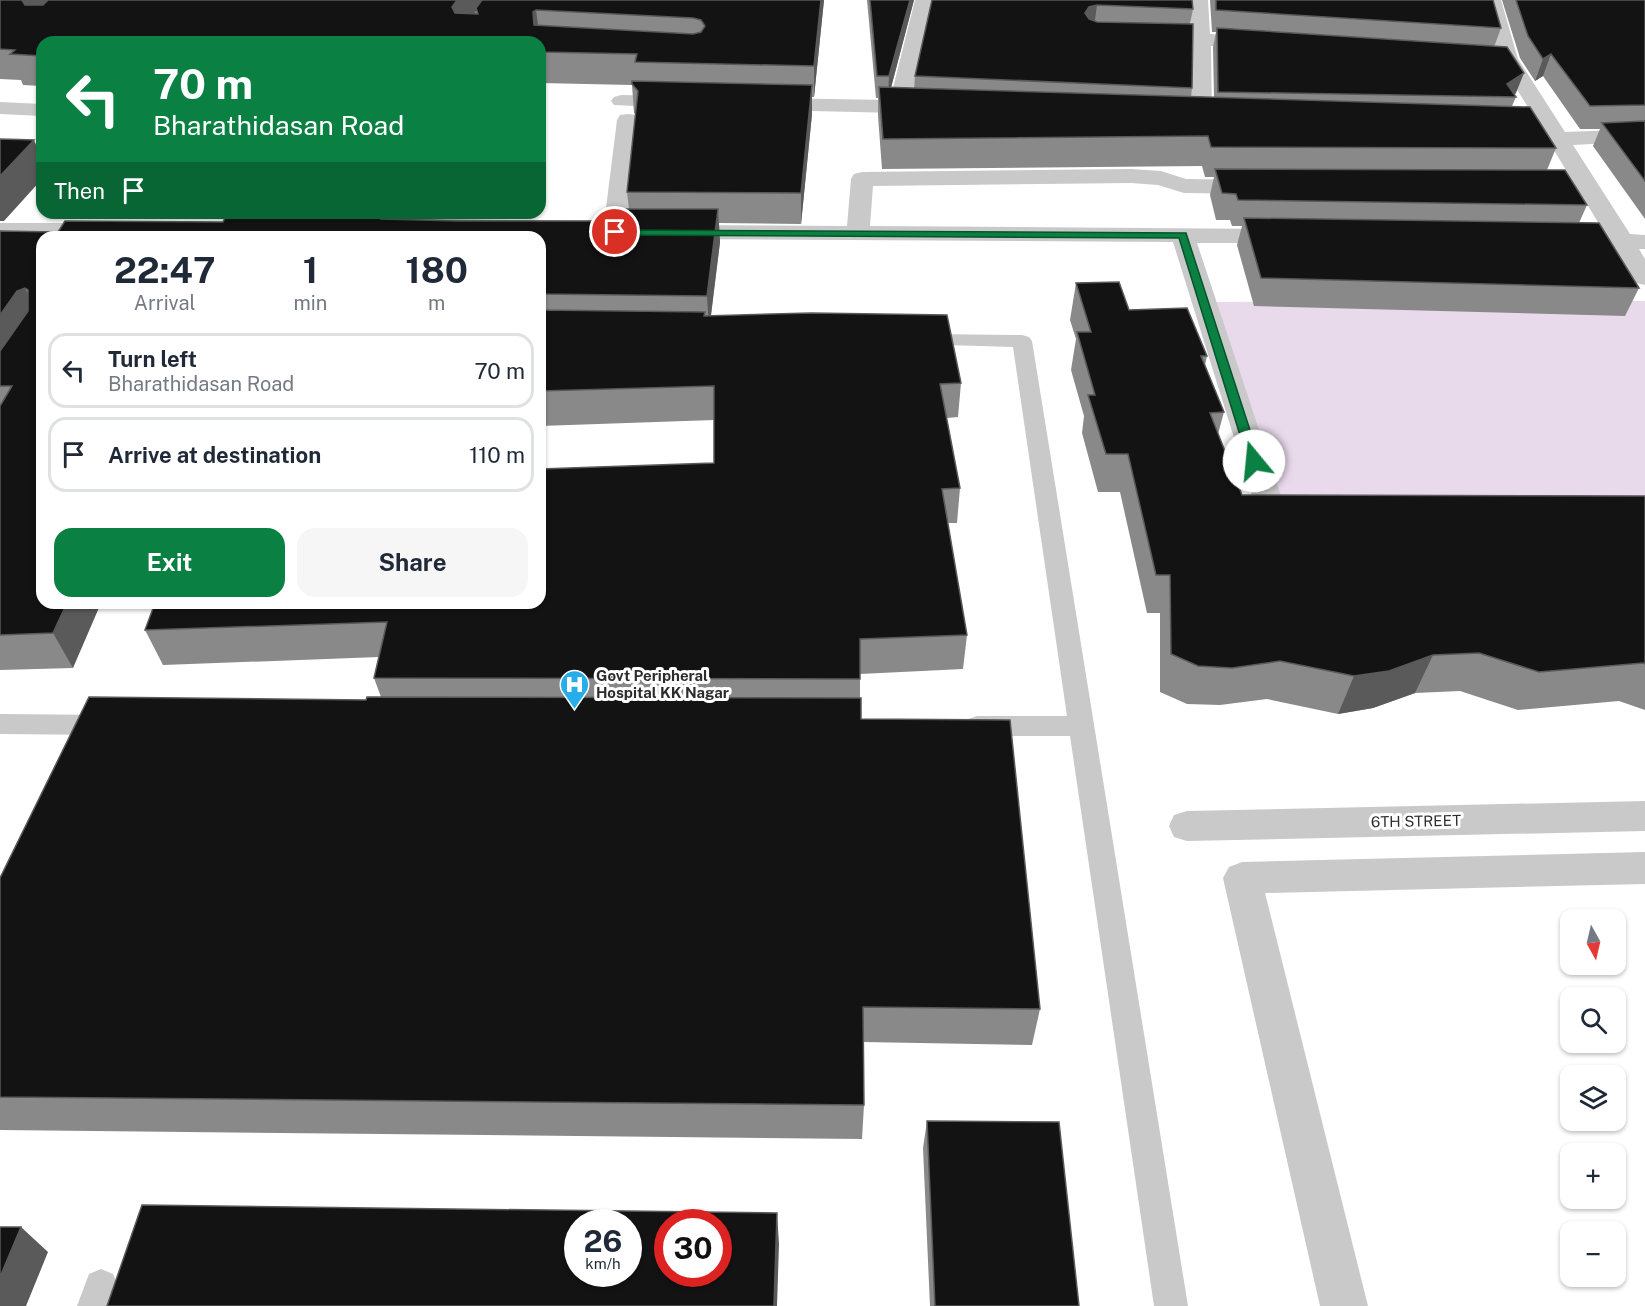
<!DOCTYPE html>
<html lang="en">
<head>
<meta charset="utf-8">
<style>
	:root { --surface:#fff; --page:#f6f6f7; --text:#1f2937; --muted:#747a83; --line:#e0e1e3; --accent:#0b8043 }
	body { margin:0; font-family:"Public Sans",sans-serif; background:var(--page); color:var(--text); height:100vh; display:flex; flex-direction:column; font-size:22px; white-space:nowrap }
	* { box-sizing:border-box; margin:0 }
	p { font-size:20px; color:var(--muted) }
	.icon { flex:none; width:33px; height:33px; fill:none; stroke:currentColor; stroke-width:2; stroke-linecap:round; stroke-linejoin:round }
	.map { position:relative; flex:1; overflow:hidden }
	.sheet { position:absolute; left:36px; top:231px; width:510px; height:378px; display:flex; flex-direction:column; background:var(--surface); border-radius:18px; box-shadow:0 2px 4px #0004 }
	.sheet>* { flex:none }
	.hud { position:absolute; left:36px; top:36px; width:510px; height:183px; border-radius:18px; box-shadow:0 2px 4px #0004; background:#0b8043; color:#fff; overflow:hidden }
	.needle { width:39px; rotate:172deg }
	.controls { position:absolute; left:1560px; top:909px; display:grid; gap:12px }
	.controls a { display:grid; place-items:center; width:66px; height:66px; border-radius:12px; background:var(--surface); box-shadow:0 2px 4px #0004; font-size:30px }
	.speed { position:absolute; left:564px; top:1209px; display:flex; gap:12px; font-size:30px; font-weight:700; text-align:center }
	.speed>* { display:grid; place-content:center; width:78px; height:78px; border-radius:50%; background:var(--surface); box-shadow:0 2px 4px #0004; line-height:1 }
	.speed small { font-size:15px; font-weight:400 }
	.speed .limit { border:9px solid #d22; background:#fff; color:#111 }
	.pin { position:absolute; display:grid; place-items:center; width:51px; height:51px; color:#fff; margin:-26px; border:3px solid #fff; border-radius:50%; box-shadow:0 2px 6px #0007 }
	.me { position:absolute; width:66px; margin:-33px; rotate:343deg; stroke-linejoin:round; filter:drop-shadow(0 0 4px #0008) }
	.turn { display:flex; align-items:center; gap:21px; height:126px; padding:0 18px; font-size:27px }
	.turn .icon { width:78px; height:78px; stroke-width:2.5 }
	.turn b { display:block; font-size:42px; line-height:51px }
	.then { display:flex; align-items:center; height:57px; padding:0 18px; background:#0003; gap:12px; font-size:22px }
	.eta { display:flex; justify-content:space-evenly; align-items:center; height:102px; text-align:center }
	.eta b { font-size:36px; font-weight:700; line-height:42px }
	.button { display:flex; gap:12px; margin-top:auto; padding:12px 18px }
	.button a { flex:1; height:69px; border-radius:18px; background:var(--accent); color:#fff; font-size:24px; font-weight:700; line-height:69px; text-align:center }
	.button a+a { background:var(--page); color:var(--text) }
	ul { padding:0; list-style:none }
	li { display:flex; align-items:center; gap:18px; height:75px; margin:0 12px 9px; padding:0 6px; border:3px solid var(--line); border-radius:18px }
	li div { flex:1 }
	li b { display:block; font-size:22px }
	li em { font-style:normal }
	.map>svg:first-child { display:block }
</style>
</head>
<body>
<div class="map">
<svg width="1645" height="1306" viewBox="0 0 1645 1306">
	<rect width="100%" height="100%" fill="#fff"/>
	<path fill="#e8d9eb" d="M 1645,301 L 1645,502 L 1264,505 L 1197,302 Z"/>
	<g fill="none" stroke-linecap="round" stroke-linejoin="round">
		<path fill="#c9c9c9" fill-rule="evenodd" d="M 920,334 L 1022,335 L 1029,337 L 1032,341 L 1188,1306 L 1154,1306 L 1070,736 L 977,736 L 968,733 L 964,726 L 968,719 L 977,716 L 1067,716 L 1013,347 L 913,344 L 911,340 L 913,336 Z
			M 0,714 L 109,715 L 118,718 L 122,725 L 118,732 L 109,735 L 0,734 Z
			M 101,1269 L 113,1274 L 118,1286 L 111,1306 L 77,1306 L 89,1274 Z"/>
		<path fill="#c9c9c9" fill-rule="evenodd" d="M 915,0 L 933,0 L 911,100 L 930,103 L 934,107 L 930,111 L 899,113 L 767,110 L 760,108 L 757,104 L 760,100 L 767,98 L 890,100 Z
			M 1190,0 L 1208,0 L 1210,34 L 1261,37 L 1268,39 L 1271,43 L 1268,47 L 1261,49 L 1211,46 L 1212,120 L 1209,125 L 1201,126 L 1193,125 L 1190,120 L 1191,45 L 1147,43 L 1140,41 L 1137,37 L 1140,33 L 1147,31 L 1191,33 Z
			M 1483,0 L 1501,0 L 1518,59 L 1565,132 L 1645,129 L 1645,141 L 1573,145 L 1630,234 L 1645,235 L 1645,249 L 1639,249 L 1645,259 L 1645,285 L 1636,283 L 1614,248 L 1558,245 L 1554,240 L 1558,235 L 1566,233 L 1605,234 L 1581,194 L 1531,194 L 1523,192 L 1520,187 L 1523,182 L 1572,180 L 1543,132 C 1525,135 1506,136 1488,132 L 1485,127 L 1488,122 L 1536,120 L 1498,59 Z
			M 621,95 L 677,96 L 684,98 L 687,102 L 684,106 L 677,108 L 614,105 L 611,101 L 614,97 Z
			M 0,102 L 42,104 L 42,116 L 0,114 Z
			M 628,114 L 636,115 L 639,120 L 627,232 L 623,237 L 615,239 L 607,237 L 603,232 L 617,120 L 620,115 Z
			M 1131,169 L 1161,171 L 1186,179 L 1257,180 L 1265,182 L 1268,187 L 1265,192 L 1257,194 L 1184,193 L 1158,185 L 1131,183 L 873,186 L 870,226 L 1283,229 L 1291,231 L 1295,236 L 1291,241 L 1283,243 L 1197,243 L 1286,511 L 1301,514 L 1305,521 L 1301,528 L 1290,531 L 1264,528 L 1260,521 L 1173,242 L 675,239 L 667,237 L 663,232 L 667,227 L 675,225 L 847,226 L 851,179 L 854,174 L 862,172 Z
			M 415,213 L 439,213 L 427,235 L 419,237 L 411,235 L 407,230 Z
			M 0,223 L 104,223 L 112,225 L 116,230 L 112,235 L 104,237 L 0,237 Z
			M 1645,801 L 1645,831 L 1187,841 L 1174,837 L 1169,826 L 1174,815 L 1187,811 Z
			M 1645,852 L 1645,884 L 1265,893 L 1368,1306 L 1320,1306 L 1223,878 L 1229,867 L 1242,862 Z"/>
	</g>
	<path fill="#898989" d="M 0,0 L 824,0 L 814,97 L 812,97 L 812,114 L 801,224 L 719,223 L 720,242 L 711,316 L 961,383 L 958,417 L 947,418 L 960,488 L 957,523 L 948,523 L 967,635 L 963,669 L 860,674 L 860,698 L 861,719 L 1040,1009 L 1032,1045 L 863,1042 L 864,1105 L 862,1139 L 0,1130 L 0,878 L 366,700 L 381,697 L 374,678 L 379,657 L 163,665 L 145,630 L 714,463 L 714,420 L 540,426 L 540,237 L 42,237 L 73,668 L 0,670 L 0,231 L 58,232 L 223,222 L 259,218 L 262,213 L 410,213 L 406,219 L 621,221 L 629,209 L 627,192 L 636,114 L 634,113 L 632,85 L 540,83 L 540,42 L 42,42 L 42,86 L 23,85 L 21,80 L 0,79 Z
		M 867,0 L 914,0 L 891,88 L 914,88 L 915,76 L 932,0 L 1192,0 L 1193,9 L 1190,24 L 1192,88 L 1191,97 L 1214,97 L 1213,47 L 1216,32 L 1212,32 L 1210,0 L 1493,0 L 1501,28 L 1494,47 L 1516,93 L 1514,95 L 1516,97 L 1512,106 L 1556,148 L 1547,170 L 1587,205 L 1579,223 L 1639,288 L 1625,316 L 1254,306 L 1237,245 L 1242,226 L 1232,226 L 1230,220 L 1216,220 L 1210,195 L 1214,177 L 1205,177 L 1202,166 L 882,169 L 878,116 L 878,98 L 876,98 Z
		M 1502,0 L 1645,0 L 1645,219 L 1593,146 L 1600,129 L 1580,129 L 1543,76 L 1535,81 L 1520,58 Z
		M 1076,283 L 1129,310 L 1207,356 L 1205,365 L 1224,412 L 1218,434 L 1242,495 L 1645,496 L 1645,710 L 1619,701 L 1518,710 L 1460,691 L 1415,693 L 1373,708 L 1338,714 L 1267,699 L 1220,705 L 1187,704 L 1160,692 L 1160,613 L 1147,613 L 1120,492 L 1098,492 L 1082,433 L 1084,416 L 1071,370 L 1076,339 L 1070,320 Z
		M 927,1121 L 1079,1306 L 930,1306 L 923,1148 Z"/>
	<path fill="#5a5a5a" d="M 22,0 L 66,0 L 34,29 Z
		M 457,0 L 484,0 L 457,37 L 452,7 Z
		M 821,0 L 824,0 L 814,97 L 814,66 Z
		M 910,0 L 914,0 L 888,99 L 889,76 Z
		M 1097,5 L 1094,27 L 1085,13 L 1089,7 Z
		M 536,10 L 540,40 L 534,25 L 533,12 Z
		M 1551,54 L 1543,76 L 1535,81 L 1543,59 Z
		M 1524,73 L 1516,93 L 1511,97 L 1507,84 Z
		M 812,85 L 812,114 L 801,224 L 801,193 Z
		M 34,140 L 42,159 L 42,179 L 4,221 L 0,221 L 0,176 Z
		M 718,209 L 720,242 L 709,330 L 707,296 Z
		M 384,213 L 390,213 L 396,237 L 381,219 Z
		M 403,213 L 410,213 L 405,222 Z
		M 25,288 L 41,322 L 0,374 L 0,315 L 17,291 Z
		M 67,603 L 101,603 L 73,668 L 53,633 Z
		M 1433,655 L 1415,693 L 1373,708 L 1338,714 L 1354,676 Z
		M 777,1213 L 779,1244 L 777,1306 L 774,1306 Z
		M 21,1227 L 48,1252 L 26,1306 L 0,1306 L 0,1277 Z"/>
	<path fill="#131313" stroke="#5a5a5a" stroke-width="1.5" fill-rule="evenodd" d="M 0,0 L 22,0 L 25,5 L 43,5 L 48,0 L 457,0 L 452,7 L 455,13 L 478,14 L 476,8 L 482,0 L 821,0 L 814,66 L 635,62 L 637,54 L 540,52 L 540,42 L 42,42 L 42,56 L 10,54 L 15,50 L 0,49 ZM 536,10 L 693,18 L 701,20 L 705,26 L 701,32 L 693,34 L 534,25 L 533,12 Z
		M 870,0 L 910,0 L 889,76 L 877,76 Z
		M 932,0 L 1192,0 L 1193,9 L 1097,5 L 1089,7 L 1085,13 L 1089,19 L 1097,22 L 1193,24 L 1192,88 L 915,76 Z
		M 1216,0 L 1493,0 L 1501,28 L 1216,10 Z
		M 1516,0 L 1645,0 L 1645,105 L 1590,106 L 1551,54 L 1543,59 L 1528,36 Z
		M 1217,28 L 1507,47 L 1524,73 L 1507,84 L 1516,97 L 1218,92 Z
		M 632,81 L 812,85 L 801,193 L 627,192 L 638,91 L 632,84 Z
		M 879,87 L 1530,107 L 1556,148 L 1211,147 L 1208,136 L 883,139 Z
		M 1645,121 L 1645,181 L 1602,123 Z
		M 0,139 L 34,140 L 0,176 Z
		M 1215,169 L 1565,170 L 1587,205 L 1238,200 L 1236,194 L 1222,193 Z
		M 622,209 L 718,209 L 707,296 L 540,294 L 540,237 L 42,237 L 42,603 L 67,603 L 53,633 L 0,635 L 0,406 L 12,386 L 0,386 L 0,351 L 28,311 L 28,290 L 25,288 L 17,291 L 0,315 L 0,231 L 58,232 L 65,221 L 223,222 L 225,218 L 259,218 L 262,213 L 384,213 L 381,219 L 458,221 L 621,221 Z
		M 1244,218 L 1599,223 L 1639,288 L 1261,278 Z
		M 1119,282 L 1129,310 L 1187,308 L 1207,356 L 1201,356 L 1224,412 L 1210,413 L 1242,495 L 1645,496 L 1645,664 L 1643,663 L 1539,672 L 1479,653 L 1433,655 L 1389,671 L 1354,676 L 1280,661 L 1232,668 L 1198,666 L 1171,654 L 1170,575 L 1156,575 L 1128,454 L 1106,454 L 1088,395 L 1095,395 L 1077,332 L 1091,332 L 1076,283 Z
		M 540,310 L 705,312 L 704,316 L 811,313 L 947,315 L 961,383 L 940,384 L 960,488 L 942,489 L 967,635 L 860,639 L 860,679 L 374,678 L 387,622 L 145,630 L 155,603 L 540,603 L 540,469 L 714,463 L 714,386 L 540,391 Z
		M 89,697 L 366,700 L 367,697 L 861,698 L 861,719 L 1010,720 L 1040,1009 L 863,1007 L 864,1105 L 0,1097 L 0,878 Z
		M 927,1121 L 1059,1122 L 1079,1306 L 935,1306 Z
		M 142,1205 L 777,1213 L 774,1306 L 107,1306 ZM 578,1222 L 628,1222 L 628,1274 L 578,1274 ZM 668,1222 L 718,1222 L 718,1274 L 668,1274 Z
		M 0,1227 L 21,1227 L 0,1277 Z"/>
	<path fill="#0b8043" stroke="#07532c" stroke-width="1.5" d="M 612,230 L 1186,233 L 1260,461 L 1254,465 L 1248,461 L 1179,238 L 615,235 L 612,234 Z"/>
	<defs>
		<symbol id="hospital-pin" viewBox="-11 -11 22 30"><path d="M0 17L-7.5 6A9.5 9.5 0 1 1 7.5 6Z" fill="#27aeea" stroke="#fff"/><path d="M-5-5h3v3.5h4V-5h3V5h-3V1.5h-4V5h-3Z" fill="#fff"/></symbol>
	</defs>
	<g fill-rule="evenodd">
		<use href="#hospital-pin" x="558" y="668" width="33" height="45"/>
	</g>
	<g text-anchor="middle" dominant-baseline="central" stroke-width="6" stroke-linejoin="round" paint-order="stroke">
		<g font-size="15" font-weight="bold" fill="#2c2c2c" stroke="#fff" text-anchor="start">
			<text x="596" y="675">Govt Peripheral<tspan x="596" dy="17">Hospital KK Nagar</tspan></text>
		</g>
		<g font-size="15" fill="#2c2c2c" stroke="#fff">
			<text transform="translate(1416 821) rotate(-1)">6TH STREET</text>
		</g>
	</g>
</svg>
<div class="controls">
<a><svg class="needle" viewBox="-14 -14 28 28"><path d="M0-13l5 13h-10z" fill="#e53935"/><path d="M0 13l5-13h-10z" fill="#747a83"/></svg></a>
<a><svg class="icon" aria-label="search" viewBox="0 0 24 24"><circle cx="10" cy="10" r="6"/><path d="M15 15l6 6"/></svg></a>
<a><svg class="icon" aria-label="layers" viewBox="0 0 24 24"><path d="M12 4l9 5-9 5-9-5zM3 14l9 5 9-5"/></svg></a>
<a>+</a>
<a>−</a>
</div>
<div class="speed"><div>26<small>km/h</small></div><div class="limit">30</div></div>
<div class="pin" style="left:615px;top:232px;background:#d93025"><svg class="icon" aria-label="arrive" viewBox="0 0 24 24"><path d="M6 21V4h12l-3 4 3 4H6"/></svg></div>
<svg class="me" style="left:1254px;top:461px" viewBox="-20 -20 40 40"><circle r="19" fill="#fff"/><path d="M0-13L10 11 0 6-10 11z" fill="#0b8043"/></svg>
<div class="hud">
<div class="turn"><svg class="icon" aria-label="left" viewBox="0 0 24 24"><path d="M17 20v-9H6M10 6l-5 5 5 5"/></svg><div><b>70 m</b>Bharathidasan Road</div></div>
<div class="then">Then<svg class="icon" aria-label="arrive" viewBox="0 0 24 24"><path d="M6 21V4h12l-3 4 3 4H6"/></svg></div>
</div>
<section class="sheet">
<div class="eta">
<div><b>22:47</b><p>Arrival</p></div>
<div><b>1</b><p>min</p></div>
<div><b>180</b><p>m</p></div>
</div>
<ul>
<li><svg class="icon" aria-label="left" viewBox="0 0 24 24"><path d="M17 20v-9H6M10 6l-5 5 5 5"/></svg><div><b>Turn left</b><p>Bharathidasan Road</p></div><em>70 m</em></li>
<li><svg class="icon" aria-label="arrive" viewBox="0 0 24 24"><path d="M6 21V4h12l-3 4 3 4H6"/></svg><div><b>Arrive at destination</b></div><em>110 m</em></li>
</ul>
<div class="button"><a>Exit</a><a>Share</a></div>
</section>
</div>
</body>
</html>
